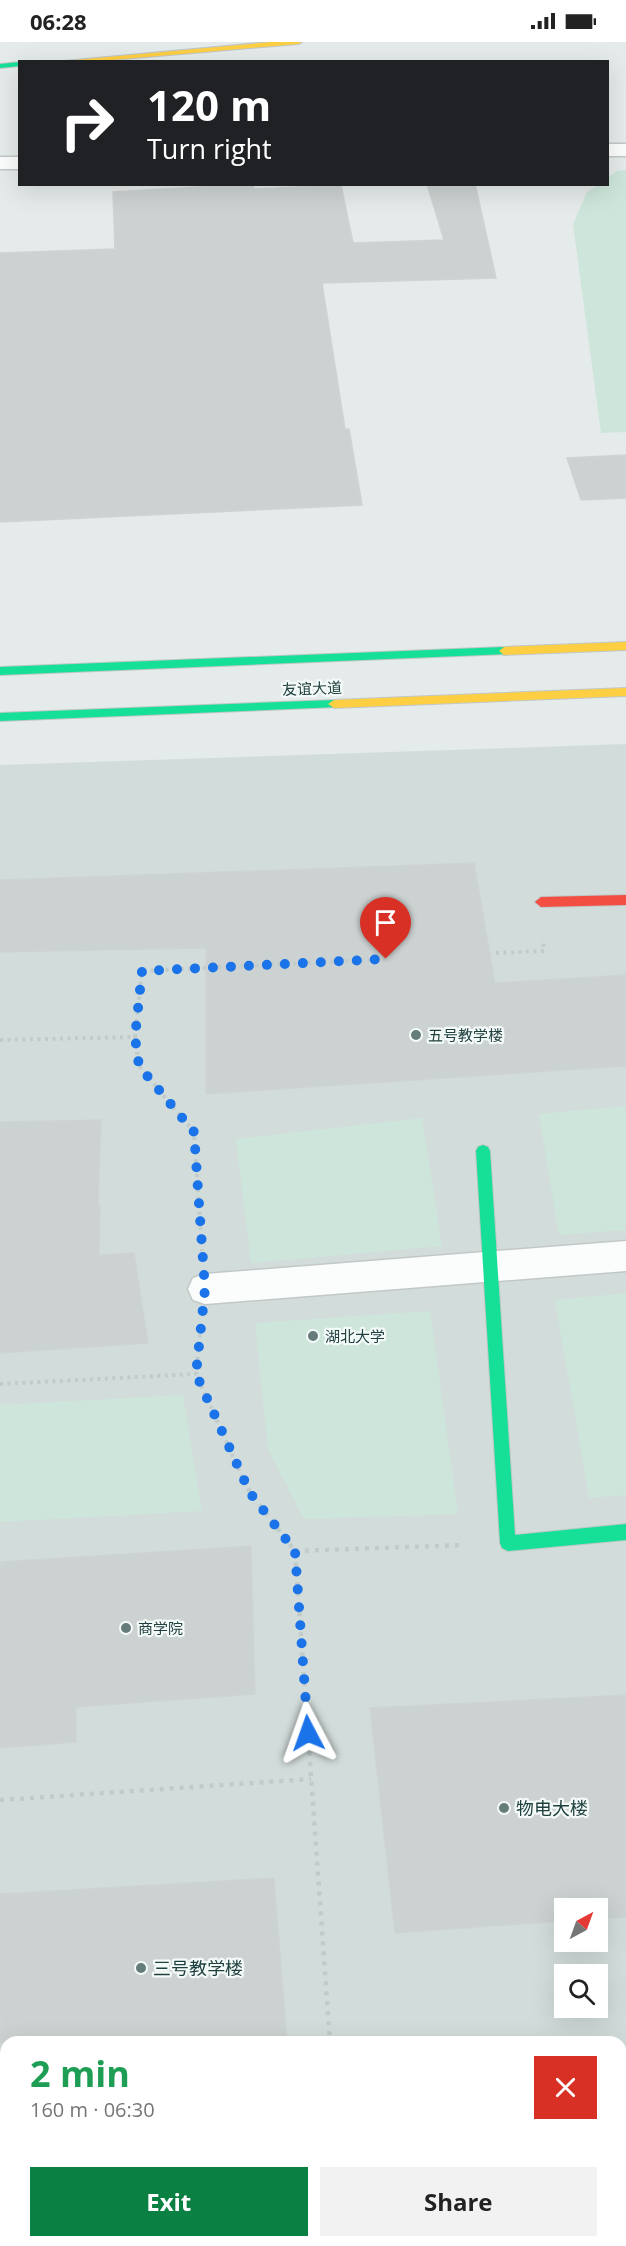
<!DOCTYPE html>
<html lang="en">
<head>
<meta charset="utf-8">
<style>
	:root { --surface:#fff; --page:#f2f2f2; --text:#222; --muted:#767676; --accent:#0b8043 }
	body { margin:0; font-family:"Open Sans","Noto Sans SC",sans-serif; background:var(--page); color:var(--text); height:100vh; display:flex; flex-direction:column; font-size:22px; white-space:nowrap }
	* { box-sizing:border-box; margin:0 }
	p { font-size:20px; color:var(--muted) }
	.icon { flex:none; width:33px; height:33px; fill:none; stroke:currentColor; stroke-width:2; stroke-linecap:round; stroke-linejoin:round }
	.map { position:relative; flex:1; overflow:hidden }
	.side { position:absolute; left:0px; top:1994px; width:627px; height:212px; display:flex; flex-direction:column; background:var(--surface); border-radius:18px 18px 0 0; box-shadow:0 6px 24px #0002 }
	.side>* { flex:none }
	.hud { position:absolute; left:18px; top:18px; width:591px; height:126px; border-radius:0px; box-shadow:0 6px 24px #0002; background:#202124; color:#fff; overflow:hidden }
	.needle { width:39px; rotate:41deg }
	.fabs { position:absolute; left:554px; top:1856px; display:grid; gap:12px }
	.fabs a { display:grid; place-items:center; width:54px; height:54px; border-radius:0px; background:var(--surface); box-shadow:0 6px 24px #0002; font-size:30px }
	.pin { position:absolute; display:grid; place-items:center; width:51px; height:51px; color:#fff; margin:-62px -26px; border-radius:50% 50% 50% 0; rotate:-45deg; box-shadow:0 0 6px #0007 }
	.pin .icon { rotate:45deg }
	.me { position:absolute; width:66px; margin:-33px; rotate:356deg; stroke-linejoin:round; filter:drop-shadow(0 0 4px #0008) }
	.turn { display:flex; align-items:center; gap:21px; height:126px; padding:0 30px; font-size:27px }
	.turn .icon { width:78px; height:78px; stroke-width:2.5 }
	.turn b { display:block; font-size:42px; line-height:51px }
	.round { display:grid; place-items:center; flex:none; width:63px; height:63px; border-radius:0px; background:var(--page) }
	.headline { display:flex; align-items:center; justify-content:space-between; height:102px; padding:0 30px }
	h1 { font-size:36px; font-weight:700; line-height:45px; color:#1e9e55 }
	.primary-button { display:flex; gap:12px; margin-top:auto; padding:12px 30px }
	.primary-button a { flex:1; height:69px; border-radius:0px; background:var(--accent); color:#fff; font-size:24px; font-weight:700; line-height:69px; text-align:center }
	.primary-button a+a { background:var(--page); color:var(--text) }
	.status { display:flex; justify-content:space-between; align-items:center; height:42px; padding:0 30px; background:var(--surface); direction:ltr }
	.status svg { height:16px; fill:currentColor }
	.map>svg:first-child { display:block }
</style>
</head>
<body>
<div class="status"><b>06:28</b><svg viewBox="0 0 49 12"><path d="M0 12V9h3v3zM5 12V6h3v6zM10 12V3h3v9zM15 12V0h3v12zM26 1h20v11H26zM47 4h2v5h-2z"/></svg></div>
<div class="map">
<svg width="626" height="2204" viewBox="0 0 626 2204">
	<rect width="100%" height="100%" fill="#e5ebea"/>
	<path fill="#d2dddb" fill-rule="evenodd" d="M 626,702 L 626,2204 L 0,2204 L 0,723 ZM 564,1866 L 597,1866 L 597,1899 L 564,1899 ZM 564,1932 L 597,1932 L 597,1965 L 564,1965 ZM 6,2000 L 621,2000 L 621,2199 L 6,2199 Z"/>
	<path fill="#cde5da" d="M 626,128 L 626,390 L 601,391 L 573,182 L 587,150 L 597,143 L 608,142 L 608,135 L 617,129 Z
		M 626,1064 L 626,1188 L 559,1193 L 539,1072 Z
		M 422,1076 L 442,1204 L 251,1221 L 236,1097 Z
		M 626,1251 L 626,1453 L 589,1456 L 555,1258 Z
		M 430,1269 L 458,1472 L 304,1477 L 268,1407 L 255,1281 Z
		M 183,1353 L 202,1469 L 0,1480 L 0,1363 Z
		M 621,2131 L 626,2131 L 626,2204 L 0,2204 L 0,2194 L 6,2193 L 6,2199 L 621,2199 Z"/>
	<path fill="#ccd2d1" stroke="#ced4d3" stroke-width="1.5" d="M 249,142 L 253,142 L 254,147 L 341,143 L 353,201 L 444,198 L 427,142 L 475,142 L 496,236 L 322,241 L 345,387 L 349,387 L 362,463 L 0,480 L 0,211 L 115,207 L 113,150 Z
		M 626,413 L 626,456 L 581,458 L 567,416 Z
		M 474,821 L 495,941 L 626,933 L 626,1024 L 206,1052 L 206,906 L 0,910 L 0,838 Z
		M 101,1078 L 98,1164 L 100,1164 L 99,1213 L 134,1211 L 148,1301 L 0,1311 L 0,1080 Z
		M 251,1504 L 255,1652 L 76,1665 L 76,1700 L 0,1706 L 0,1520 Z
		M 626,1653 L 626,1875 L 597,1877 L 597,1866 L 564,1866 L 564,1879 L 395,1891 L 370,1666 Z
		M 274,1836 L 287,2000 L 0,2000 L 0,1852 Z"/>
	<g fill="none" stroke-linecap="round" stroke-linejoin="round">
		<defs>
			<path id="street" d="M 608,102 L 626,102 L 626,114 L 608,114 Z
				M 0,115 L 20,115 L 20,127 L 0,127 Z
				M 626,1199 L 626,1229 L 205,1262 L 193,1258 L 188,1247 L 193,1236 L 205,1232 Z
				M 621,2068 L 626,2068 L 626,2114 L 621,2114 Z
				M 0,2124 L 6,2124 L 6,2172 L 0,2172 Z"/>
			<path id="fast" d="M 20,20 L 20,24 L 0,26 L 0,22 Z
				M 504,605 L 509,609 L 508,612 L 0,633 L 0,625 Z
				M 334,658 L 340,662 L 338,665 L 0,679 L 0,671 Z
				M 483,1103 L 488,1105 L 490,1109 L 515,1493 L 626,1482 L 626,1498 L 508,1509 L 502,1506 L 500,1501 L 476,1109 L 478,1105 Z"/>
			<path id="slow" d="M 271,0 L 302,0 L 298,2 L 89,20 L 53,20 Z
				M 626,600 L 626,608 L 504,613 L 499,609 L 504,605 Z
				M 626,646 L 626,654 L 334,666 L 328,662 L 334,658 Z"/>
			<path id="jam" d="M 626,853 L 626,863 L 541,865 L 535,860 L 541,855 Z"/>
		</defs>
		<use href="#street" stroke="#c2c8c7" stroke-width="3"/>
		<use href="#fast" stroke="#c0c8c7" stroke-width="2"/>
		<use href="#slow" stroke="#c0c8c7" stroke-width="2"/>
		<use href="#jam" stroke="#c0c8c7" stroke-width="2"/>
		<path stroke="#c1cbca" stroke-width="4" stroke-dasharray="3 4.5" stroke-linecap="butt" d="M 496,911 L 544,909 L 543,897
			M 135,995 L 142,929 L 386,917
			M 0,998 L 135,995 L 139,1024 L 194,1090 L 202,1209
			M 201,1285 L 196,1332 L 244,1439
			M 0,1342 L 196,1332"/>
		<path stroke="#c1cbca" stroke-width="4.5" stroke-dasharray="4 6" stroke-linecap="butt" d="M 244,1437 L 250,1451 L 295,1509 L 330,2000
			M 295,1509 L 465,1503
			M 0,1758 L 311,1737
			M 100,2199 L 100,2204"/>
		<use href="#street" fill="#fbfcfc" fill-rule="evenodd"/>
		<use href="#fast" fill="#16e098" fill-rule="evenodd"/>
		<use href="#slow" fill="#ffcf43" fill-rule="evenodd"/>
		<use href="#jam" fill="#f24e42" fill-rule="evenodd"/>
	</g>
	<g fill="none" stroke-linecap="round" stroke-linejoin="round">
		<path stroke="#1a73e8" stroke-width="10" stroke-dasharray="0 18" d="M 308,1691 L 295,1509 L 250,1451 L 196,1332 L 205,1247 L 194,1090 L 139,1024 L 135,995 L 142,929 L 386,917"/>
	</g>
	<g fill="#657c7b" stroke="#f3faf8" stroke-width="2">
		<circle cx="416" cy="993" r="6"/>
		<circle cx="313" cy="1294" r="6"/>
		<circle cx="126" cy="1586" r="6"/>
		<circle cx="504" cy="1766" r="6"/>
		<circle cx="141" cy="1926" r="6"/>
	</g>
	<g text-anchor="middle" dominant-baseline="central" stroke-width="4.5" stroke-linejoin="round" paint-order="stroke">
		<g font-size="15" fill="#20403f" stroke="#f3faf8">
			<text transform="translate(312 646) rotate(-2)">友谊大道</text>
		</g>
		<g font-size="15" fill="#20403f" stroke="#f3faf8" text-anchor="start">
			<text x="428" y="993">五号教学楼</text>
			<text x="325" y="1294">湖北大学</text>
			<text x="138" y="1586">商学院</text>
		</g>
		<g font-size="18" fill="#20403f" stroke="#f3faf8" text-anchor="start">
			<text x="516" y="1766">物电大楼</text>
			<text x="153" y="1926">三号教学楼</text>
		</g>
	</g>
</svg>
<div class="fabs">
<a><svg class="needle" viewBox="-14 -14 28 28"><path d="M0-13l5 13h-10z" fill="#e53935"/><path d="M0 13l5-13h-10z" fill="#767676"/></svg></a>
<a><svg class="icon" aria-label="search" viewBox="0 0 24 24"><circle cx="10" cy="10" r="6"/><path d="M15 15l6 6"/></svg></a>
</div>
<div class="pin" style="left:386px;top:917px;background:#d93025"><svg class="icon" aria-label="arrive" viewBox="0 0 24 24"><path d="M6 21V4h12l-3 4 3 4H6"/></svg></div>
<svg class="me" style="left:308px;top:1691px" viewBox="-20 -20 40 40"><path d="M0-17L14 15 0 8-14 15z" fill="#1a73e8" stroke="#fff" stroke-width="4"/></svg>
<div class="hud">
<div class="turn"><svg class="icon" aria-label="right" viewBox="0 0 24 24"><path d="M7 20v-9h11M14 6l5 5-5 5"/></svg><div><b>120 m</b>Turn right</div></div>
</div>
<section class="side">
<div class="headline"><div><h1>2 min</h1><p>160 m · 06:30</p></div><a class="round" style="background:#d93025;color:#fff"><svg class="icon" aria-label="close" viewBox="0 0 24 24"><path d="M6 6l12 12M18 6L6 18"/></svg></a></div>
<div class="primary-button"><a>Exit</a><a>Share</a></div>
</section>
</div>
</body>
</html>
